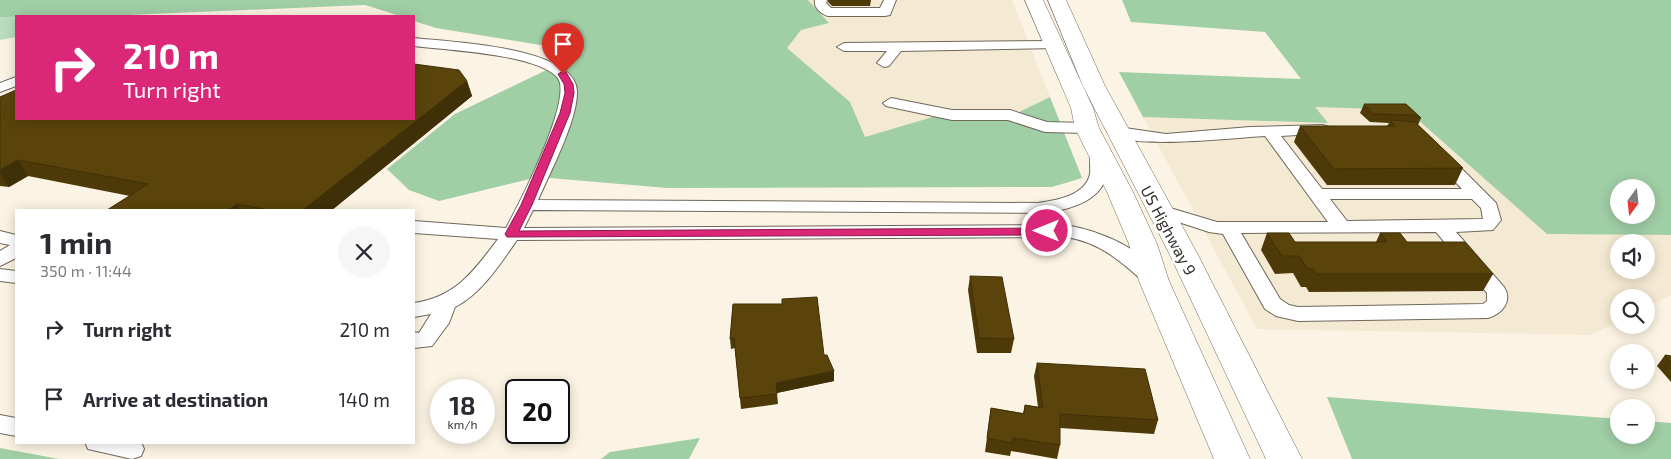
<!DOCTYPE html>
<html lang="en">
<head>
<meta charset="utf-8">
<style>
	:root { --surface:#fff; --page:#f7f7f7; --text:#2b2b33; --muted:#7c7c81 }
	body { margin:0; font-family:"Exo 2",sans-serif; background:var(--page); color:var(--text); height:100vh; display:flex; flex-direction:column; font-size:19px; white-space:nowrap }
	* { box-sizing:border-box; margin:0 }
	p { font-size:16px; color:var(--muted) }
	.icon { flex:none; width:28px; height:28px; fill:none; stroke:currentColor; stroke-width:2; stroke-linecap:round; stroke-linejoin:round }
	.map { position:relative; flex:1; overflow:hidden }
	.details { position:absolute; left:15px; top:209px; width:400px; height:235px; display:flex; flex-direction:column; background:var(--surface); border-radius:0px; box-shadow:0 2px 12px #0003 }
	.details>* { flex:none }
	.guide { position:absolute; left:15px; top:15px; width:400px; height:105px; border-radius:0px; box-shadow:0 2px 12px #0003; background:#db2777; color:#fff; overflow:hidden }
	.needle { width:32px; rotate:195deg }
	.controls { position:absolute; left:1610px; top:179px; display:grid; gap:10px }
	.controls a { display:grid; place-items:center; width:45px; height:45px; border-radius:50%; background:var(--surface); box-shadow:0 2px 12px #0003; font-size:25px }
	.speed { position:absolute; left:430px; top:379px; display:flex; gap:10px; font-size:25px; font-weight:700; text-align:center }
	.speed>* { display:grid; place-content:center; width:65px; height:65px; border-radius:50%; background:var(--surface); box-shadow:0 2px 12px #0003; line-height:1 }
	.speed small { font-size:12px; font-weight:400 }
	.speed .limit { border:2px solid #111; border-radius:8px; background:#fff; color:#111 }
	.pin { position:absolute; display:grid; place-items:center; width:42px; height:42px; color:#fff; margin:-51px -21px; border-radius:50% 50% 50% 0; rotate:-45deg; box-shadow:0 0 5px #0007 }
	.pin .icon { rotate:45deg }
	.me { position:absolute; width:55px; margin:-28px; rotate:270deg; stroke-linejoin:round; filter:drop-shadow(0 0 4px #0008) }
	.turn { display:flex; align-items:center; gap:18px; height:105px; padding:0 25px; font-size:22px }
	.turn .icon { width:65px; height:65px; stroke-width:2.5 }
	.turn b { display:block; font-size:35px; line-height:42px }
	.round { display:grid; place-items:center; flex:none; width:52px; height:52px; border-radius:26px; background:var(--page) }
	.headline { display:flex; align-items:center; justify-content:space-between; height:85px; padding:0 25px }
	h1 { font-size:30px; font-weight:700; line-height:38px }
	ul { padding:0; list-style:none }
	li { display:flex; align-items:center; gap:15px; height:70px; padding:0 25px }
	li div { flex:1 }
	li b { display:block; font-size:19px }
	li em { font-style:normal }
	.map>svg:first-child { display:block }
</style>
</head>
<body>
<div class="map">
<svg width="1671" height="459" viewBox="0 0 1671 459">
	<rect width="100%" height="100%" fill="#fbf3e3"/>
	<path fill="#f4e9d2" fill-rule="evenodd" d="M 808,0 L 1012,0 L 1050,97 L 1013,115 L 946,113 L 865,137 L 850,102 L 787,48 L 801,30 L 829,23 Z
		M 1314,107 L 1407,110 L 1547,234 L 1671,235 L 1671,295 L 1646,308 L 1646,298 L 1619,298 L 1619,321 L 1591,335 L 1257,329 L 1143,117 L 1327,123 ZM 1619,242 L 1646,242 L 1646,270 L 1619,270 Z"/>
	<path fill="#baddbd" d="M 16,16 L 16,37 L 0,40 L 0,17 L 23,16 Z"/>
	<path fill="#a0cea5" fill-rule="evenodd" d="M 0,0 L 808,0 L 829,23 L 801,30 L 787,48 L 850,102 L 865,137 L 946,113 L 1013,115 L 1050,97 L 1082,178 L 1052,187 L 667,188 L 538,177 L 439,201 L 409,190 L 387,169 L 455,114 L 584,52 L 436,28 L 414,21 L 414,16 L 400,16 L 365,5 L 104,16 L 0,17 Z
		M 1122,0 L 1671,0 L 1671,235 L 1547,234 L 1407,110 L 1315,107 L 1328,123 L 1143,117 L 1119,72 L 1301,79 L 1265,32 L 1131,22 ZM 1619,188 L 1646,188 L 1646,215 L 1619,215 Z
		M 1327,397 L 1619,419 L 1619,435 L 1646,435 L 1646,421 L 1671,423 L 1671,459 L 1352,459 Z
		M 700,438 L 689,459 L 601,459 L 610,452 Z
		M 0,448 L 59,459 L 0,459 Z"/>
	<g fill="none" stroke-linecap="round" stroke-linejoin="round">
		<defs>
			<path id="minor" d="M 815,0 L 827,0 L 826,3 L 831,8 L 880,8 L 884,0 L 896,0 L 890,15 L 885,16 L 828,16 C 821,14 813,7 815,0 Z
				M 414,38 C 447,42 579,46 577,93 C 577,121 550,173 538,200 L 1038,203 C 1057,200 1085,196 1090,174 C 1091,166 1088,157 1093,150 L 1105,150 C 1108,156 1108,163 1107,169 C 1106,200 1071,209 1046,213 L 533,210 L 524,228 L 1066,225 C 1100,231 1142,248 1162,278 L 1159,283 L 1152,284 L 1145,283 C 1121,261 1099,242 1066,237 L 517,240 C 501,263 481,294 455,307 L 449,323 L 432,346 L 414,348 L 414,332 L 419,333 L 431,314 L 414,317 L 414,303 C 456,297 474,271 498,239 L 414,233 L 414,221 L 506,228 C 518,206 575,96 557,77 C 535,54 447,50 414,46 Z
				M 1054,41 L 1061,45 L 1059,48 L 901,51 L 889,66 L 884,67 L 877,63 L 887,51 L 844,51 L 837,47 L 844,43 Z
				M 16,77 L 16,86 L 0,92 L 0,83 Z
				M 891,98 L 952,110 L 1010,110 L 1047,122 L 1087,123 L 1095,128 L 1087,133 L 1045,132 L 1008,120 L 952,120 L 886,106 L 883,103 Z
				M 1323,125 L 1329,127 L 1331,130 L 1329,133 L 1281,136 L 1322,189 L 1462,189 L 1434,159 L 1436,155 L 1448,155 L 1496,203 L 1501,220 L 1493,230 L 1456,232 L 1504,287 C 1513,301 1502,314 1488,318 L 1298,321 L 1276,316 L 1265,309 L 1223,234 L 1209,232 L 1154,214 L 1151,210 L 1154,206 L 1160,205 L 1217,222 L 1328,222 L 1265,136 C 1239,137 1123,151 1110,132 L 1118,127 L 1166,134 L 1250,127 ZM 1330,199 L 1472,199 L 1481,208 L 1483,219 L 1347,221 ZM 1436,232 L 1487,293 L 1487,301 L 1483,304 L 1298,307 L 1289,305 L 1280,299 L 1241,233 Z
				M 0,231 L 16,235 L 16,258 L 0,266 L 0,251 L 10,245 L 0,243 Z
				M 0,269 L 16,271 L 16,283 L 0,281 Z
				M 0,415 L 16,418 L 16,436 L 0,433 Z
				M 85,442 L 141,442 L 144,449 L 141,456 L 132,459 L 88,449 Z"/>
			<path id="highway" d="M 1025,0 L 1043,0 L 1093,108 L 1099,128 L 1133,192 L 1157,244 L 1169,281 L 1250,459 L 1214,459 L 1139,281 L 1129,244 L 1107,192 L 1075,128 L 1071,108 Z
				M 1048,0 L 1066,0 L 1105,86 L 1197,253 L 1302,459 L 1266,459 L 1169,253 L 1083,86 Z"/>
		</defs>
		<use href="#minor" stroke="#6f685b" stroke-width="2"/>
		<use href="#highway" stroke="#6f685b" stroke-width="1"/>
		<use href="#minor" fill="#fff" fill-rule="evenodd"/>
		<use href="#highway" fill="#fff" fill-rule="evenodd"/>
	</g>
	<path fill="#4e3a09" d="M 828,0 L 871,0 L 870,6 L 832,6 L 828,2 Z
		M 467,81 L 472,96 L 332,210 L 107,210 L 130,196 L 28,176 L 9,187 L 0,186 L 0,97 Z
		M 1364,104 L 1406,104 L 1421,118 L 1418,125 L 1463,168 L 1455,185 L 1327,185 L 1294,142 L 1300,126 L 1387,126 L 1389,123 L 1370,122 L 1360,113 Z
		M 1267,233 L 1295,242 L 1376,242 L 1380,233 L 1407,242 L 1493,274 L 1483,291 L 1309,292 L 1306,287 L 1301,287 L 1293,273 L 1275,274 L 1261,250 Z
		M 970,276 L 1014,339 L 1011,353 L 977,353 L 968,290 Z
		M 733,304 L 824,355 L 834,371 L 834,381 L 777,393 L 778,404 L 741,409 L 735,348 L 731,349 L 730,339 Z
		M 1665,355 L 1671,356 L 1671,382 L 1657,366 Z
		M 1037,363 L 1158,420 L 1154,434 L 1060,428 L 1060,445 L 1057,459 L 1011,451 L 1010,456 L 985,452 L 991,408 L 1023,413 L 1025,405 L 1038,407 L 1034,376 Z"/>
	<path fill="#403008" d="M 467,81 L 472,96 L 332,210 L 303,210 Z
		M 18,160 L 28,176 L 9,187 L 0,174 L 0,170 Z
		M 237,204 L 239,210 L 228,210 Z
		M 834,371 L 834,381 L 776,393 L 776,383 Z"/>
	<path fill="#5b440b" stroke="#403008" d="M 414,64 L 459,70 L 467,81 L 303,210 L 269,210 L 237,204 L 228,210 L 107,210 L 148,184 L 18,160 L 0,170 L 0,97 L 16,90 L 16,119 L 414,119 Z
		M 1364,104 L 1406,104 L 1421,118 L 1415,115 L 1373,114 Z
		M 1390,120 L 1415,122 L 1463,168 L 1334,169 L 1300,126 L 1396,126 Z
		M 1267,233 L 1289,233 L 1295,242 L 1387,242 L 1380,233 L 1400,233 L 1407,242 L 1465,242 L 1493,274 L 1317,274 L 1313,269 L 1308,269 L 1299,256 L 1282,256 Z
		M 970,276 L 1002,277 L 1014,339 L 979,338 Z
		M 817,297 L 824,355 L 827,355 L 834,371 L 776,383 L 777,394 L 740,398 L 734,338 L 730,339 L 733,304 L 782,304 L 782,299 Z
		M 1665,355 L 1671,356 L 1671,363 Z
		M 1037,363 L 1145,369 L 1158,420 L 1060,414 L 1060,445 L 1013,438 L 1012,443 L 987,438 L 991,408 L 1024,414 L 1025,405 L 1043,408 Z"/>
	<path fill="#db2777" stroke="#8e194d" d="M 563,71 L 566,72 L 573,84 L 574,93 L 570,113 L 532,205 L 519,231 L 1047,228 L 1052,231 L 1047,235 L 507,237 L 505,234 L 521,205 L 560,113 L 565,93 L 564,84 L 558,74 Z"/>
	<g text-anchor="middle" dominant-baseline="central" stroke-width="5" stroke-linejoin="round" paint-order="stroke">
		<g font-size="16" fill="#36332d" stroke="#fff">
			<text transform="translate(1169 230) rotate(62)">US Highway 9</text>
		</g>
	</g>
</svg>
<div class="controls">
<a><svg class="needle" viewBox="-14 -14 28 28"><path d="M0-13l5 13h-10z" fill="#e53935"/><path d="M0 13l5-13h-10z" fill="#7c7c81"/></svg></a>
<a><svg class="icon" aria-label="sound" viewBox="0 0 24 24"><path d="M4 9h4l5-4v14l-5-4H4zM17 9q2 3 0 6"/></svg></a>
<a><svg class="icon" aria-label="search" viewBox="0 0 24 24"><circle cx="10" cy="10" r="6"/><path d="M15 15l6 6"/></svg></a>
<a>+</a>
<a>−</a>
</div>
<div class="speed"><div>18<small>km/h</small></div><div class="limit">20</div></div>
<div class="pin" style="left:563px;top:74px;background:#d93025"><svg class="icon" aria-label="arrive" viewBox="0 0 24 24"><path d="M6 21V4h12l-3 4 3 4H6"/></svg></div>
<svg class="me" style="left:1047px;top:231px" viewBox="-20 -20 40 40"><circle r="17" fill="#db2777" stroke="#fff" stroke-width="3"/><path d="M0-11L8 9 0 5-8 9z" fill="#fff"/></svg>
<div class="guide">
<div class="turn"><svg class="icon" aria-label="right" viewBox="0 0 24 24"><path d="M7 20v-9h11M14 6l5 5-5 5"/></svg><div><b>210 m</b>Turn right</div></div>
</div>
<section class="details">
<div class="headline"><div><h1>1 min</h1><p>350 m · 11:44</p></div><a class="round"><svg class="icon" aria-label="close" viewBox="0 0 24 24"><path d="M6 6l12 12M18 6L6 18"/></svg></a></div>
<ul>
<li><svg class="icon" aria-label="right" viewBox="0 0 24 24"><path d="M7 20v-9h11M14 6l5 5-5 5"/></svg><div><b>Turn right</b></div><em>210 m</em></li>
<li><svg class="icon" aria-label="arrive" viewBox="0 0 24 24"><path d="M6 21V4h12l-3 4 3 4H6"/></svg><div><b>Arrive at destination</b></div><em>140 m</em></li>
</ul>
</section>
</div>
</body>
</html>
